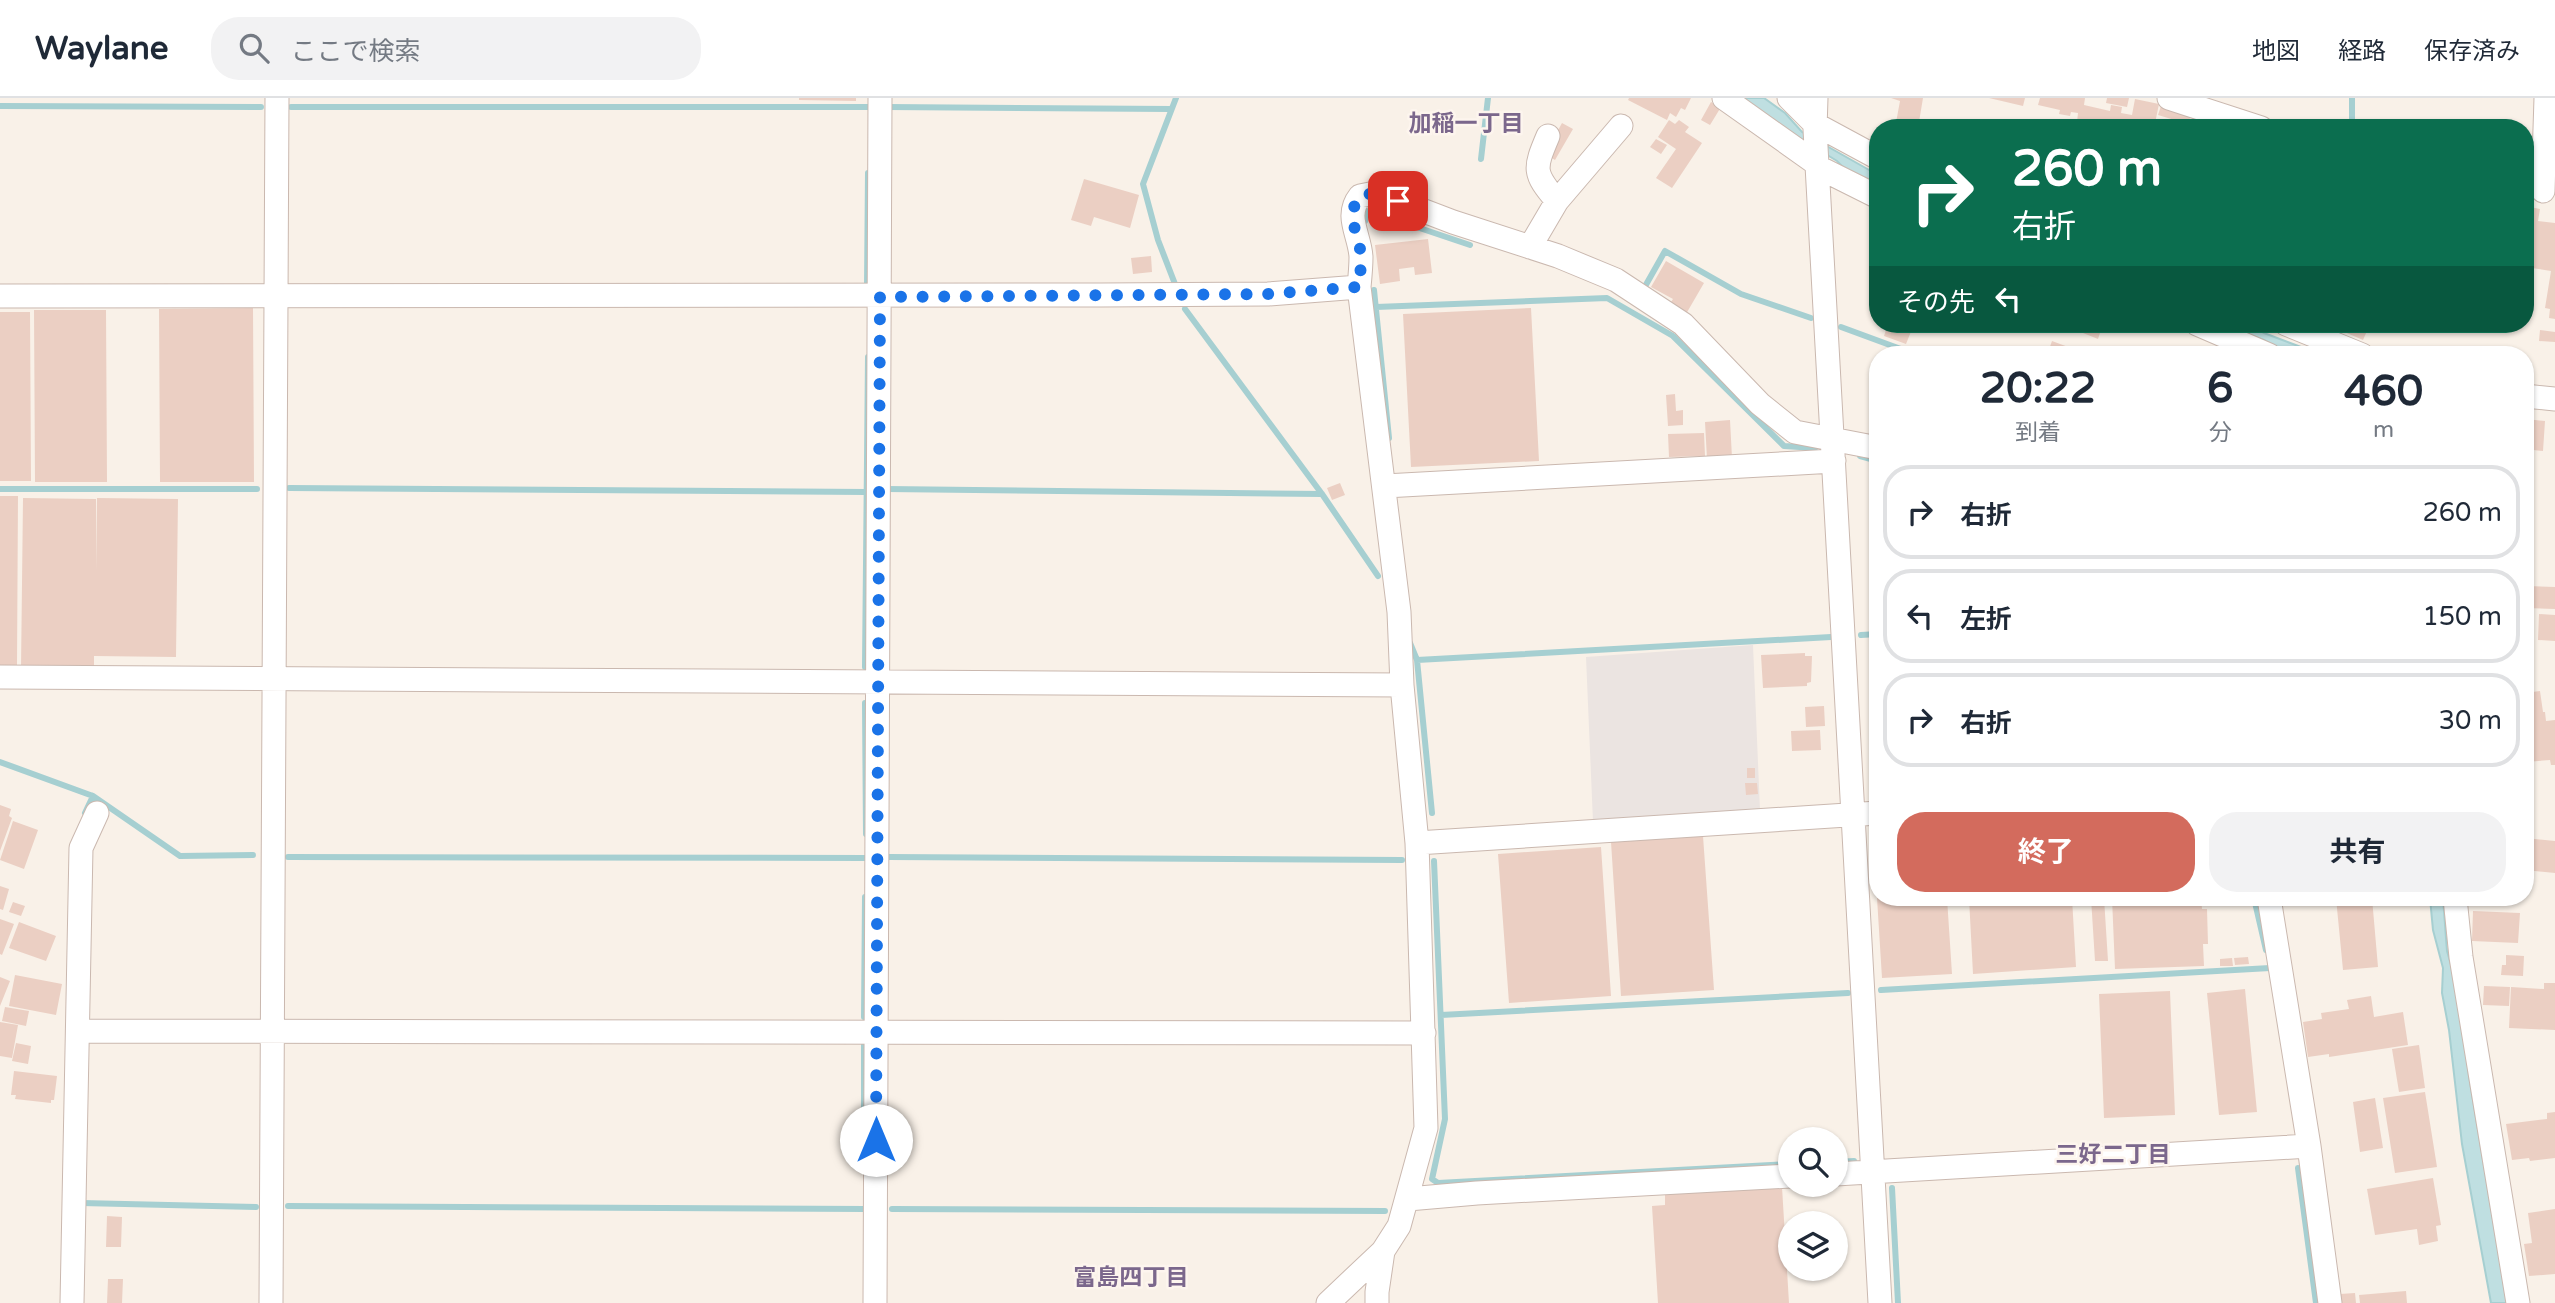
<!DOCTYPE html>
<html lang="ja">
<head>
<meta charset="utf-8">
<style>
	:root { --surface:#fff; --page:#f2f2f3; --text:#1f2937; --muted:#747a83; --line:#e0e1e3; --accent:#d36b5d }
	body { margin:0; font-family:"Varela Round","Noto Sans JP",sans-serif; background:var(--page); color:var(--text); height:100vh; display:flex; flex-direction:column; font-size:26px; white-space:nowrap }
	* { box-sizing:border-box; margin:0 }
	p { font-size:23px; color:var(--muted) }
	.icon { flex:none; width:38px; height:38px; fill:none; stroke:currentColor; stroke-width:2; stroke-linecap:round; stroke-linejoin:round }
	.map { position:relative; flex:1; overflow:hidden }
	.panel { position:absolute; left:1869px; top:248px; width:665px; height:560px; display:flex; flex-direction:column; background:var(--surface); border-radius:28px; box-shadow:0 2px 5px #0004 }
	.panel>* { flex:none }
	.hud { position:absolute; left:1869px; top:21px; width:665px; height:214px; border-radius:28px; box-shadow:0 2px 5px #0004; background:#0b6e4f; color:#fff; overflow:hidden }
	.tools { position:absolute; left:1778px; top:1029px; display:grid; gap:14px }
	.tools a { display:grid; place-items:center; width:70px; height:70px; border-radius:50%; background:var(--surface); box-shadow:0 2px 5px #0004; font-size:35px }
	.pin { position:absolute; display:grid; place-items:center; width:60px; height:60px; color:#fff; margin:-30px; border-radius:14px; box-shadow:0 4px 10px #0006 }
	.me { position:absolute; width:77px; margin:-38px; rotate:0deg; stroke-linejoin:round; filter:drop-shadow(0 0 5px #0008) }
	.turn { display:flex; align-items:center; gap:24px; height:147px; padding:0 28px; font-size:32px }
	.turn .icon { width:91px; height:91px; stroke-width:2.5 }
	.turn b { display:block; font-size:49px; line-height:60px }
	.then { display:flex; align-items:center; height:66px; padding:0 28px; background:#0003; gap:14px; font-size:26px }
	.eta { display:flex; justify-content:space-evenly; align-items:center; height:119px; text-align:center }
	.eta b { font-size:42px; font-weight:700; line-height:49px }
	.button { display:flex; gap:14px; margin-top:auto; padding:14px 28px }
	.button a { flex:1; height:80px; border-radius:28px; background:var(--accent); color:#fff; font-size:28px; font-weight:700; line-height:80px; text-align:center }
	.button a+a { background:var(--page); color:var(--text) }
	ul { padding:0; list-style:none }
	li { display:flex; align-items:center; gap:21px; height:94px; margin:0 14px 10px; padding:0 14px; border:4px solid var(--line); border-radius:28px }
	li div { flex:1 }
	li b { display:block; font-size:26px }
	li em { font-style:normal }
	header { display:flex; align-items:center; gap:42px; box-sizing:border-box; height:98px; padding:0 35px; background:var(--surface); border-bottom:2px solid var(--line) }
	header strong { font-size:33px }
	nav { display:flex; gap:38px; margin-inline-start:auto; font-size:24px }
	.search { width:490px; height:63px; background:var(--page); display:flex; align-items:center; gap:18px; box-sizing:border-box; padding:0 24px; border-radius:28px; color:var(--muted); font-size:26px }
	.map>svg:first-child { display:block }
</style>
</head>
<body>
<header>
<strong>Waylane</strong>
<div class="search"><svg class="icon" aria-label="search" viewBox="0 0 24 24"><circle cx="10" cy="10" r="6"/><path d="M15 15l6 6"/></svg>ここで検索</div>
<nav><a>地図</a><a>経路</a><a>保存済み</a></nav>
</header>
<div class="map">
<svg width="2555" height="1205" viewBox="0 0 2555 1205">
	<rect width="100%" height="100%" fill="#f9f1e8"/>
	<path fill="#ebe4e1" d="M 1753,547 L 1760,712 L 1593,724 L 1586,559 Z"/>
	<path fill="#bfdfe1" stroke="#a6cfd1" stroke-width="2" d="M 1740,0 L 1764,0 L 1785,15 L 1802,34 L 1878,77 L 1878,90 L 1853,79 L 1837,63 L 1767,20 Z
		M 2219,226 L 2249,226 L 2264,235 L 2322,257 L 2291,257 L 2264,242 Z
		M 2430,800 L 2443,800 L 2447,853 L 2459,894 L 2469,978 L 2507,1205 L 2491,1205 L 2462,1046 L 2449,932 L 2442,895 L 2443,870 L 2433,832 Z"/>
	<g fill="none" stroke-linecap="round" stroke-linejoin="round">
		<path stroke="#a6cfd1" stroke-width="6" d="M 0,8 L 261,9
			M 291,9 L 869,9
			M 887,9 L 1171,11
			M 2352,30 L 2352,0
			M 1481,61 L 1488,0
			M 1365,123 L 1365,114 L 1369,113 L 1470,147
			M 1175,186 L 1158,142 L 1143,86 L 1176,0
			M 867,189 L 868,75
			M 1374,192 L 1389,340
			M 1643,192 L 1665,153 L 1741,196 L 1811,220
			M 1376,209 L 1607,200 L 1673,238 L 1784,348 L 1815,350
			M 1185,211 L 1322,396 L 1378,478
			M 1841,229 L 1917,257
			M 1860,358 L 1878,363
			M 289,390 L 866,394
			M 0,391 L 257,391
			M 887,391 L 1322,396
			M 1861,537 L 1878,536
			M 1410,545 L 1417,562 L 1432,715
			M 1417,562 L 1831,539
			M 865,569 L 868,259
			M 865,605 L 866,736
			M 0,664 L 93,698 L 85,715
			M 93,698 L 180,758 L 253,757
			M 288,759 L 866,760
			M 888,759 L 1402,762
			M 1434,763 L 1445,1021 L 1432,1081 L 1438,1085 L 1790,1066
			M 2254,800 L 2266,852
			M 1881,892 L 2270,870
			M 1441,917 L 1848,895
			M 864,919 L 865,799
			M 864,946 L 864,1028
			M 1836,1064 L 1854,1063
			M 2298,1070 L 2316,1205
			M 1892,1090 L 1898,1205
			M 81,1105 L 256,1109
			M 288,1108 L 865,1111
			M 892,1111 L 1385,1113"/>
	</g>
	<path fill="#ebcfc3" d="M 799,0 L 856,0 L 856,3 L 799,2 Z
		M 1629,0 L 1691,0 L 1685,12 L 1681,10 L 1676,19 L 1670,15 L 1667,22 L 1628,2 Z
		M 1891,0 L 1923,0 L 1918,30 L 1895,30 L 1900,3 Z
		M 1989,0 L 2025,0 L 2023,8 Z
		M 2040,0 L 2085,0 L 2084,7 L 2110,13 L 2111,7 L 2122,9 L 2121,15 L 2132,17 L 2135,1 L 2159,6 L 2154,30 L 2064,30 L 2066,22 L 2077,24 L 2078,15 L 2071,14 L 2070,18 L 2059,16 L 2060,12 L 2038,7 Z
		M 2107,0 L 2129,0 L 2127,9 L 2106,5 Z
		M 1711,4 L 1721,9 L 1710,27 L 1701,22 Z
		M 2161,8 L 2191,17 L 2188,26 L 2158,17 Z
		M 1669,22 L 1675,26 L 1679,22 L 1689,29 L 1685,34 L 1702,45 L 1672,90 L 1656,80 L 1676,51 L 1658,39 Z
		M 1562,25 L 1573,31 L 1555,62 L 1545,56 Z
		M 1656,41 L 1667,47 L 1661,56 L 1650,49 Z
		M 1084,81 L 1139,97 L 1130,130 L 1094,119 L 1091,128 L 1071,122 Z
		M 2525,108 L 2540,111 L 2538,123 L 2555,125 L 2555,221 L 2549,220 L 2550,211 L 2545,210 L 2551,173 L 2525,169 Z
		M 1428,141 L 1432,175 L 1415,177 L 1414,169 L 1399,171 L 1400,183 L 1380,186 L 1375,147 Z
		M 1151,158 L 1152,174 L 1133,176 L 1131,160 Z
		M 1666,163 L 1704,185 L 1686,216 L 1669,207 L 1673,201 L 1651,189 Z
		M 253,210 L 254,384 L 160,384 L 159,211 Z
		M 1531,210 L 1539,363 L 1411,369 L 1403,216 Z
		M 34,212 L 106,212 L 107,384 L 35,384 Z
		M 0,214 L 30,214 L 31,383 L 0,383 Z
		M 1888,226 L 1914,226 L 1906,246 L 1884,238 Z
		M 2077,226 L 2103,226 L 2098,241 L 2083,235 L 2085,229 Z
		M 2326,226 L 2370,226 L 2363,242 Z
		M 2540,232 L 2555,234 L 2555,244 L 2539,243 Z
		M 2052,243 L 2079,253 L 2077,257 L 2047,257 Z
		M 1675,296 L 1676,313 L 1683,312 L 1683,327 L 1668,328 L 1666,297 Z
		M 2525,321 L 2545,323 L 2543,353 L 2525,351 Z
		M 1730,322 L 1732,360 L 1707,361 L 1705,324 Z
		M 1704,335 L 1705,358 L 1669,359 L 1668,336 Z
		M 1340,385 L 1345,397 L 1332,402 L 1327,390 Z
		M 0,398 L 18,398 L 17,568 L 0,568 Z
		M 23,400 L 96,401 L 96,474 L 97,400 L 178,401 L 176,559 L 94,558 L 94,572 L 21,571 Z
		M 2525,488 L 2555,489 L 2555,511 L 2525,510 Z
		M 2539,516 L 2555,517 L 2555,543 L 2538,542 Z
		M 1805,555 L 1805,558 L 1812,558 L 1811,584 L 1807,585 L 1807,588 L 1763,590 L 1761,557 Z
		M 2540,593 L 2543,614 L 2545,614 L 2546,623 L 2555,622 L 2555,667 L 2551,667 L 2550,662 L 2525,664 L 2525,595 Z
		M 1824,608 L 1825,628 L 1806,629 L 1805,609 Z
		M 1820,632 L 1821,652 L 1792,653 L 1791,633 Z
		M 1747,670 L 1755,670 L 1755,680 L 1747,680 Z
		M 1745,685 L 1757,685 L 1758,696 L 1746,697 Z
		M 0,707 L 11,711 L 9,718 L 12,720 L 0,753 Z
		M 13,723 L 38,732 L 24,771 L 0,762 Z
		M 1878,729 L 1878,780 L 1876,780 L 1873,730 Z
		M 1703,738 L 1714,892 L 1621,898 L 1611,744 Z
		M 2525,740 L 2555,743 L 2555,775 L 2525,772 Z
		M 1601,749 L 1611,898 L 1509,905 L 1498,756 Z
		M 0,788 L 9,791 L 3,812 L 0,811 Z
		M 1877,800 L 1947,800 L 1952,876 L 1882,880 Z
		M 1969,800 L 2072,800 L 2076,869 L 1973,876 Z
		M 2091,800 L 2104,800 L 2108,863 L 2095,863 Z
		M 2112,800 L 2201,800 L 2202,811 L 2207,811 L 2208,846 L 2203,846 L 2204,868 L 2115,871 Z
		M 2336,800 L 2372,800 L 2378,869 L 2343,872 Z
		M 13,804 L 25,808 L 21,818 L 9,814 Z
		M 2473,813 L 2520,815 L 2518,845 L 2472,843 Z
		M 0,821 L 14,826 L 2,857 L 0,856 Z
		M 19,824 L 56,838 L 46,863 L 9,850 Z
		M 2506,857 L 2524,858 L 2523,878 L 2501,877 L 2502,867 L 2506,867 Z
		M 2248,859 L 2249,866 L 2235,867 L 2234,860 Z
		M 2232,860 L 2233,868 L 2220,868 L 2220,861 Z
		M 15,877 L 62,886 L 56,917 L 9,908 Z
		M 0,879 L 10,883 L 0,908 Z
		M 2544,885 L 2555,885 L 2555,932 L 2509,930 L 2511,889 L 2544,891 Z
		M 2484,888 L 2510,889 L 2509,908 L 2483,907 Z
		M 2245,891 L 2257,1014 L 2219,1017 L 2207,895 Z
		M 2170,893 L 2175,1017 L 2104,1020 L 2099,896 Z
		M 2371,898 L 2374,919 L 2403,914 L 2408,947 L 2329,959 L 2329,956 L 2308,959 L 2303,924 L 2322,921 L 2321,915 L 2349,911 L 2347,902 Z
		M 5,909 L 29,913 L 26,928 L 2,923 Z
		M 0,924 L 18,927 L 12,960 L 0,958 Z
		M 16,945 L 31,948 L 28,966 L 12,963 Z
		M 2419,947 L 2425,990 L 2399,994 L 2392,951 Z
		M 14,973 L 57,978 L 54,1002 L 51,1002 L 51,1005 L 15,1001 L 16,997 L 11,997 Z
		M 2425,994 L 2437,1069 L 2395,1075 L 2383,1000 Z
		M 2375,1000 L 2383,1050 L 2360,1054 L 2353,1004 Z
		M 2555,1014 L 2555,1060 L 2530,1063 L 2529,1060 L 2512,1062 L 2506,1026 L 2547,1021 L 2547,1015 Z
		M 2433,1080 L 2441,1127 L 2436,1128 L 2438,1143 L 2419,1147 L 2417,1131 L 2375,1137 L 2367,1091 Z
		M 1782,1089 L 1789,1205 L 1658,1205 L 1652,1108 L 1665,1107 L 1665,1096 Z
		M 2555,1111 L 2555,1176 L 2529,1178 L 2524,1146 L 2532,1145 L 2528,1115 Z
		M 107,1118 L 122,1119 L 121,1149 L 106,1149 Z
		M 108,1181 L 123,1181 L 122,1205 L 107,1205 Z
		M 2406,1193 L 2407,1205 L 2360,1205 L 2359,1197 Z
		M 2355,1195 L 2356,1205 L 2341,1205 L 2340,1196 Z"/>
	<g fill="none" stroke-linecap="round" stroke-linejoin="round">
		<defs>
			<path id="minor" d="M 1724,0 L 1817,66
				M 1789,0 L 1815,26 L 1878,60
				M 1816,0 L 1815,31 L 1880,1205
				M 2169,0 L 2261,30
				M 1548,38 C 1534,71 1533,75 1557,103
				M 1818,69 L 1878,99
				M 2543,93 L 2546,0
				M 1530,149 L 1557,103 L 1621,28
				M 0,198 L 1101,197 L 1268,196 L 1359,189
				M 2197,226 L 2269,257
				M 2286,226 L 2362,257
				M 2525,298 L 2555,301
				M 1385,388 L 1834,363
				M 0,579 L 1402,587
				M 1417,745 L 1878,715
				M 2269,800 L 2309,1048 L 2330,1205
				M 2455,800 L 2461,859 L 2518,1205
				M 78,933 L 1424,935
				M 1836,1076 L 2309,1048
				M 1408,1101 L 1477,1095 L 1790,1078
				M 72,1205 L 81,750 L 97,715
				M 271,1205 L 277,0
				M 875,1205 L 880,0
				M 1328,1205 L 1383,1153 L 1399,1128 L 1426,1030 L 1417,745 L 1402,587 L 1399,514 L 1359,189 C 1360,179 1361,169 1361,159 C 1360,137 1344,118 1360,98 L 1370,96 L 1398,103 L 1453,124 L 1558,158 L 1616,182 L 1683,226 L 1760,306 L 1795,334 L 1878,350
				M 1377,1205 L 1377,1194 L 1383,1153"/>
		</defs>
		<use href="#minor" stroke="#cab8af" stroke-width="25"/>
		<use href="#minor" stroke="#fff" stroke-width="23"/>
	</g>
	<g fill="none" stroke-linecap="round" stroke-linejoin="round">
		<path stroke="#1a73e8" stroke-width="12" stroke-dasharray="0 21.6" d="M 876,1042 L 880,199 L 1268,196 L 1359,189 C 1360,179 1361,169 1361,159 C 1360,137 1344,118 1360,98 L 1370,96 L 1398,103"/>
	</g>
	<g text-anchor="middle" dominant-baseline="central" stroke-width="5" stroke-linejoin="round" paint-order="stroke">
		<g font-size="23" font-weight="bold" fill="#7b678c" stroke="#fdf5ee">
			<text x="1466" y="26">加稲一丁目</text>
			<text x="2113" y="1057">三好二丁目</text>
			<text x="1131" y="1180">富島四丁目</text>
		</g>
	</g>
</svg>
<div class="tools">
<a><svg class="icon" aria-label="search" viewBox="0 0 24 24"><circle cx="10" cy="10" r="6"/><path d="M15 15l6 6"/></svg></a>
<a><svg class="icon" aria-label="layers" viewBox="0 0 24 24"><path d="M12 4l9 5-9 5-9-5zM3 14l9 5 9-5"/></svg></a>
</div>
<div class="pin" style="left:1398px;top:103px;background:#d93025"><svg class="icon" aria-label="arrive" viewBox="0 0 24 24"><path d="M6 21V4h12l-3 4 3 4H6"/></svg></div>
<svg class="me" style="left:876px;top:1042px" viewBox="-20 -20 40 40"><circle r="19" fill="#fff"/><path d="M0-13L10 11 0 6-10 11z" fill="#1a73e8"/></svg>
<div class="hud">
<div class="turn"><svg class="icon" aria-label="right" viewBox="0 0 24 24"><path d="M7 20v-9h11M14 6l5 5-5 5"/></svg><div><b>260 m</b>右折</div></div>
<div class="then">その先<svg class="icon" aria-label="left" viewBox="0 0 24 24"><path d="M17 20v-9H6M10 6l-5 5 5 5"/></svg></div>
</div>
<section class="panel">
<div class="eta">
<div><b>20:22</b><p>到着</p></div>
<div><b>6</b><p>分</p></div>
<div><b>460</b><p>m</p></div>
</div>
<ul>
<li><svg class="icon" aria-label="right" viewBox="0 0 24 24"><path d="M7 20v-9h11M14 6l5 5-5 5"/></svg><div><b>右折</b></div><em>260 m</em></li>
<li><svg class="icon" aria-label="left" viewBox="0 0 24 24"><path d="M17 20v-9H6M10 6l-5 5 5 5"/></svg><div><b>左折</b></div><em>150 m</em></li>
<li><svg class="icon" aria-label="right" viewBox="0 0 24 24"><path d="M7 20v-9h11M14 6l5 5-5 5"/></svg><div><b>右折</b></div><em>30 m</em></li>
</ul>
<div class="button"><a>終了</a><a>共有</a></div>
</section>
</div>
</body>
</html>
